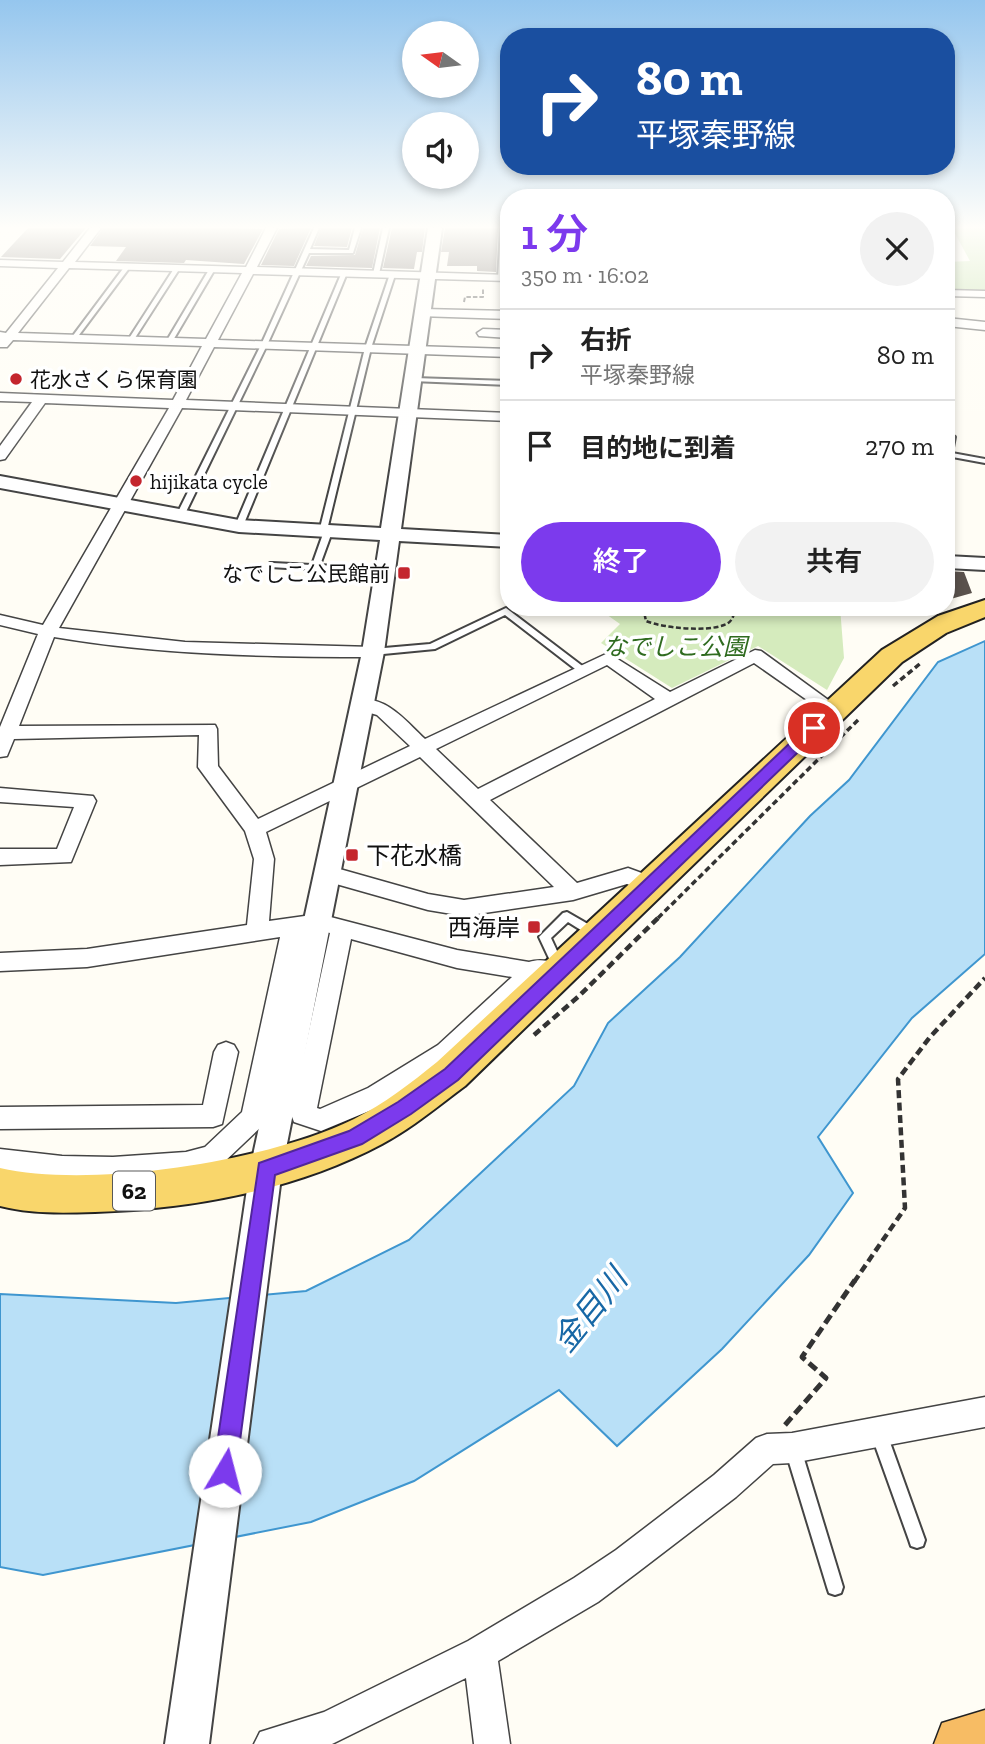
<!DOCTYPE html>
<html lang="ja">
<head>
<meta charset="utf-8">
<style>
	:root { --surface:#fff; --page:#f2f2f2; --text:#222; --muted:#767676; --line:#e0e0e0; --accent:#7c3aed }
	body { margin:0; font-family:"Zilla Slab","Noto Sans JP",serif; background:var(--page); color:var(--text); height:100vh; display:flex; flex-direction:column; font-size:26px; white-space:nowrap }
	* { box-sizing:border-box; margin:0 }
	p { font-size:23px; color:var(--muted) }
	.icon { flex:none; width:38px; height:38px; fill:none; stroke:currentColor; stroke-width:2; stroke-linecap:round; stroke-linejoin:round }
	.map { position:relative; flex:1; overflow:hidden }
	.side { position:absolute; left:500px; top:189px; width:455px; height:427px; display:flex; flex-direction:column; background:var(--surface); border-radius:28px; box-shadow:0 4px 10px #0003 }
	.side>* { flex:none }
	.guide { position:absolute; left:500px; top:28px; width:455px; height:147px; border-radius:28px; box-shadow:0 4px 10px #0003; background:#1a4fa0; color:#fff; overflow:hidden }
	.needle { width:46px; rotate:284deg }
	.buttons { position:absolute; left:402px; top:21px; display:grid; gap:14px }
	.buttons a { display:grid; place-items:center; width:77px; height:77px; border-radius:50%; background:var(--surface); box-shadow:0 4px 10px #0003; font-size:35px }
	.pin { position:absolute; display:grid; place-items:center; width:60px; height:60px; color:#fff; margin:-30px; border:4px solid #fff; border-radius:50%; box-shadow:0 2px 7px #0007 }
	.me { position:absolute; width:77px; margin:-38px; rotate:8deg; stroke-linejoin:round; filter:drop-shadow(0 0 5px #0008) }
	.turn { display:flex; align-items:center; gap:24px; height:147px; padding:0 21px; font-size:32px }
	.turn .icon { width:91px; height:91px; stroke-width:2.5 }
	.turn b { display:block; font-size:49px; line-height:60px }
	.round { display:grid; place-items:center; flex:none; width:74px; height:74px; border-radius:37px; background:var(--page) }
	.head { display:flex; align-items:center; justify-content:space-between; height:119px; padding:0 21px }
	h1 { font-size:42px; font-weight:600; line-height:52px; color:var(--accent) }
	.action { display:flex; gap:14px; margin-top:auto; padding:14px 21px }
	.action a { flex:1; height:80px; border-radius:42px; background:var(--accent); color:#fff; font-size:28px; font-weight:600; line-height:80px; text-align:center }
	.action a+a { background:var(--page); color:var(--text) }
	ul { padding:0; list-style:none }
	li { display:flex; align-items:center; gap:21px; height:91px; padding:0 21px; border-top:2px solid var(--line) }
	li div { flex:1 }
	li b { display:block; font-size:26px }
	li em { font-style:normal }
	.map>svg:first-child { display:block }
</style>
</head>
<body>
<div class="map">
<svg width="985" height="1744" viewBox="0 0 985 1744">
	<rect width="100%" height="100%" fill="#fffdf5"/>
	<path fill="#d5ebbd" d="M 596,607 L 840,607 L 844,658 L 827,690 L 758,646 L 672,688 L 601,643 L 620,624 Z"/>
	<path fill="#b9dc9c" d="M 952,228 L 985,228 L 985,293 L 951,291 L 947,282 L 947,262 L 970,261 Z"/>
	<path fill="#b9e0f7" stroke="#3f96cf" stroke-width="2" d="M 985,641 L 985,954 L 912,1018 L 818,1137 L 853,1193 L 809,1255 L 722,1349 L 617,1446 L 559,1390 L 414,1481 L 311,1522 L 43,1575 L 0,1567 L 0,1294 L 176,1303 L 306,1291 L 409,1240 L 574,1086 L 608,1023 L 680,957 L 810,816 L 849,780 L 938,662 Z"/>
	<path fill="#5a524d" d="M 28,228 L 86,228 L 60,259 L 1,257 Z
		M 103,228 L 235,228 L 263,229 L 244,264 L 186,260 L 184,263 L 116,261 L 126,247 L 90,246 Z
		M 296,228 L 311,228 L 294,266 L 261,265 L 279,229 Z
		M 321,228 L 352,228 L 347,247 L 314,246 Z
		M 363,228 L 380,228 L 372,268 L 306,266 L 311,256 L 355,255 Z
		M 392,228 L 425,228 L 422,252 L 417,252 L 414,269 L 383,268 Z
		M 445,228 L 498,228 L 496,272 L 477,271 L 477,266 L 447,266 L 449,252 L 441,252 Z
		M 947,571 L 964,572 L 972,593 L 947,600 Z"/>
	<g fill="none" stroke-linecap="round" stroke-linejoin="round">
		<defs>
			<path id="service" d="M 314,228 L 319,228 L 310,249 L 349,250 L 355,228 L 361,228 L 353,253 L 309,253 L 267,345 L 184,516 L 177,518 L 176,516 L 261,345 Z
				M 383,228 L 389,228 L 379,274 L 376,276 L 373,274 Z
				M 501,228 L 507,228 L 504,278 L 501,280 L 498,278 Z
				M 125,266 L 130,267 L 76,339 L 72,339 L 72,337 Z
				M 175,267 L 180,268 L 133,341 L 129,341 L 128,340 Z
				M 210,268 L 215,269 L 172,342 L 167,343 L 166,342 Z
				M 342,272 L 347,273 L 243,526 L 236,528 L 235,526 Z
				M 390,274 L 395,275 L 371,348 L 327,530 L 332,532 L 320,565 L 386,570 L 390,572 L 386,574 L 270,567 L 270,563 L 273,563 L 312,565 L 323,534 L 319,532 L 365,348 Z
				M 414,378 L 509,381 L 509,385 L 412,381 L 411,380 Z
				M 952,435 L 955,437 L 952,453 L 985,459 L 985,463 L 947,456 L 949,437 Z
				M 506,608 L 585,668 L 585,672 L 579,672 L 505,615 L 435,649 L 373,655 L 369,652 L 373,649 L 430,644 Z
				M 567,912 L 600,931 L 602,934 L 600,937 L 592,937 L 568,922 L 551,938 L 564,966 L 562,969 L 558,970 L 554,969 L 539,937 L 563,913 Z
				M 879,1426 L 884,1429 L 887,1434 L 925,1540 L 923,1546 L 917,1548 L 911,1546 L 909,1540 L 871,1434 L 874,1429 Z
				M 793,1441 L 798,1444 L 801,1449 L 843,1587 L 841,1593 L 835,1595 L 829,1593 L 827,1587 L 785,1449 L 788,1444 Z"/>
			<path id="minor" d="M 90,228 L 101,228 L 75,262 L 246,267 L 266,228 L 277,228 L 257,267 L 509,275 L 509,281 L 253,274 L 218,340 L 509,349 L 509,357 L 214,347 L 186,400 L 509,413 L 509,421 L 182,408 L 59,628 L 185,642 L 373,647 L 382,652 L 373,657 C 266,657 160,655 54,637 L 19,726 L 215,725 L 217,729 L 218,766 L 258,819 L 410,746 L 377,715 L 357,709 L 354,705 L 357,701 C 384,693 407,722 425,739 L 608,653 L 670,692 L 755,650 L 761,651 L 842,710 L 833,716 L 827,714 L 754,663 L 490,800 L 577,883 L 628,868 L 658,879 L 662,885 L 658,891 L 651,893 L 627,884 L 573,900 L 464,916 L 428,910 L 322,880 L 318,874 L 322,868 L 329,866 L 428,894 L 464,900 L 554,887 L 420,757 L 266,832 L 274,859 L 269,921 L 319,914 L 457,950 L 529,962 C 541,958 556,962 568,966 L 571,972 L 568,978 L 560,981 L 541,979 L 454,1059 L 386,1104 L 321,1131 L 294,1122 L 291,1114 L 330,933 L 319,930 L 303,933 L 265,1118 L 262,1126 L 222,1164 L 186,1176 L 113,1181 L 62,1180 L 0,1173 L 0,1149 L 62,1156 L 113,1157 L 186,1152 L 205,1147 L 242,1112 L 280,937 L 87,967 L 0,971 L 0,953 L 87,949 L 247,925 L 254,859 L 245,831 L 198,767 L 199,735 L 14,739 L 7,756 L 0,757 L 0,727 L 38,634 L 0,625 L 0,615 L 43,625 L 169,408 L 45,403 L 5,459 L 0,460 L 0,446 L 32,402 L 0,401 L 0,393 L 173,400 L 202,346 L 13,340 L 7,347 L 0,347 L 0,332 L 6,333 L 58,268 L 0,266 L 0,260 L 63,262 ZM 69,268 L 242,273 L 206,339 L 18,333 ZM 607,665 L 655,699 L 478,789 L 436,749 ZM 351,939 L 457,968 L 512,977 L 438,1045 L 368,1088 L 320,1109 L 317,1108 Z
				M 947,290 L 985,291 L 985,297 L 947,296 Z
				M 423,309 L 509,311 L 509,319 L 419,316 L 419,310 Z
				M 947,318 L 985,322 L 985,330 L 947,326 Z
				M 483,329 L 509,330 L 509,338 L 479,336 L 477,333 Z
				M 0,788 L 93,796 L 96,801 L 71,862 L 0,865 L 0,849 L 57,849 L 74,807 L 0,802 Z
				M 226,1042 L 234,1045 L 238,1052 L 222,1124 L 213,1127 L 0,1129 L 0,1107 L 203,1105 L 214,1052 L 218,1045 Z
				M 985,1397 L 985,1427 L 792,1463 L 773,1464 L 736,1497 L 638,1572 L 598,1602 L 498,1661 L 510,1744 L 474,1744 L 466,1678 L 332,1744 L 254,1744 L 260,1732 L 324,1712 L 468,1641 L 574,1578 L 616,1550 L 714,1475 L 756,1438 L 767,1434 L 792,1433 Z"/>
			<path id="tertiary" d="M 428,228 L 442,228 L 401,529 L 509,535 L 509,547 L 399,541 L 384,652 L 282,1169 L 209,1744 L 165,1744 L 250,1169 L 362,652 L 380,540 L 239,532 L 0,488 L 0,476 L 239,520 L 381,528 Z
				M 947,556 L 985,558 L 985,570 L 947,568 Z"/>
			<path id="primary" d="M 985,600 L 985,617 L 946,633 L 902,662 L 465,1086 C 438,1106 412,1128 382,1144 C 296,1190 192,1209 95,1212 C 63,1213 31,1214 0,1206 L 0,1168 C 92,1189 270,1161 354,1119 C 384,1104 411,1083 437,1062 L 882,650 L 938,616 Z"/>
			<path id="trunk" d="M 985,1710 L 985,1744 L 934,1744 L 942,1723 Z"/>
		</defs>
		<use href="#service" stroke="#444" stroke-width="4"/>
		<use href="#minor" stroke="#444" stroke-width="3"/>
		<use href="#tertiary" stroke="#444" stroke-width="4"/>
		<use href="#primary" stroke="#222" stroke-width="4"/>
		<use href="#trunk" stroke="#222" stroke-width="3"/>
		<path stroke="#333" stroke-width="2" stroke-dasharray="4.5 2" stroke-linecap="butt" d="M 464,302 L 465,297 L 483,297 L 483,289"/>
		<path stroke="#333" stroke-width="2.5" stroke-dasharray="5 2.5" stroke-linecap="butt" d="M 643,607 L 646,621 C 663,628 707,632 724,625 C 733,622 734,615 735,607"/>
		<path stroke="#333" stroke-width="3.5" stroke-dasharray="6 3.5" stroke-linecap="butt" d="M 893,686 L 922,662
			M 658,918 L 860,718"/>
		<path stroke="#333" stroke-width="4.5" stroke-dasharray="8 4.5" stroke-linecap="butt" d="M 534,1035 L 579,996 L 660,916
			M 854,1282 L 905,1208 L 898,1079 L 930,1037 L 985,978"/>
		<path stroke="#333" stroke-width="5" stroke-dasharray="10 5" stroke-linecap="butt" d="M 785,1425 L 826,1378 L 802,1357 L 855,1280"/>
		<use href="#service" fill="#fff" fill-rule="evenodd"/>
		<use href="#minor" fill="#fff" fill-rule="evenodd"/>
		<use href="#tertiary" fill="#fff" fill-rule="evenodd"/>
		<use href="#primary" fill="#f9d66b" fill-rule="evenodd"/>
		<use href="#trunk" fill="#f7bc64" fill-rule="evenodd"/>
	</g>
	<linearGradient id="sky" x2="0" y2="1"><stop stop-color="#95c6ee"/><stop offset="0.48" stop-color="#fffefa"/><stop offset="1" stop-color="#fffefa" stop-opacity="0"/></linearGradient>
	<rect width="985" height="473" fill="url(#sky)"/>
	<path fill="#7c3aed" stroke="#51269a" stroke-width="2" d="M 814,724 L 819,725 L 819,732 L 458,1080 L 411,1114 L 362,1144 L 275,1175 L 236,1471 L 233,1479 L 225,1483 L 216,1479 L 213,1471 L 259,1163 L 349,1131 L 398,1102 L 445,1069 L 809,725 Z"/>
	<g fill="#c4262e" stroke="#fff" stroke-width="2.5">
		<circle cx="16" cy="379" r="7"/>
		<circle cx="136" cy="481" r="7"/>
		<rect x="397" y="566" width="14" height="14" rx="3.5"/>
		<rect x="345" y="848" width="14" height="14" rx="3.5"/>
		<rect x="527" y="920" width="14" height="14" rx="3.5"/>
	</g>
	<g text-anchor="middle" dominant-baseline="central" stroke-width="7" stroke-linejoin="round" paint-order="stroke">
		<g font-size="21" fill="#111" stroke="#fff" text-anchor="start">
			<text x="30" y="379">花水さくら保育園</text>
			<text x="150" y="481">hijikata cycle</text>
			<text x="390" y="573" text-anchor="end">なでしこ公民館前</text>
		</g>
		<rect fill="#fff" stroke="#585858" stroke-width="2" x="113" y="1171.5" width="42" height="39" rx="5"/>
		<g font-size="23" font-weight="bold" fill="#111">
			<text x="134" y="1191">62</text>
		</g>
		<g font-size="24" font-style="italic" fill="#2f6b1f" stroke="#fff">
			<text x="675" y="646">なでしこ公園</text>
		</g>
		<g font-size="24" fill="#111" stroke="#fff" text-anchor="start">
			<text x="366" y="855">下花水橋</text>
			<text x="520" y="927" text-anchor="end">西海岸</text>
		</g>
		<g font-size="32" font-style="italic" fill="#1768a6" stroke="#fff">
			<text transform="translate(590 1310) rotate(-51)">金目川</text>
		</g>
	</g>
</svg>
<div class="buttons">
<a><svg class="needle" viewBox="-14 -14 28 28"><path d="M0-13l5 13h-10z" fill="#e53935"/><path d="M0 13l5-13h-10z" fill="#767676"/></svg></a>
<a><svg class="icon" aria-label="sound" viewBox="0 0 24 24"><path d="M4 9h4l5-4v14l-5-4H4zM17 9q2 3 0 6"/></svg></a>
</div>
<div class="pin" style="left:814px;top:728px;background:#d93025"><svg class="icon" aria-label="arrive" viewBox="0 0 24 24"><path d="M6 21V4h12l-3 4 3 4H6"/></svg></div>
<svg class="me" style="left:225px;top:1471px" viewBox="-20 -20 40 40"><circle r="19" fill="#fff"/><path d="M0-13L10 11 0 6-10 11z" fill="#7c3aed"/></svg>
<div class="guide">
<div class="turn"><svg class="icon" aria-label="right" viewBox="0 0 24 24"><path d="M7 20v-9h11M14 6l5 5-5 5"/></svg><div><b>80 m</b>平塚秦野線</div></div>
</div>
<section class="side">
<div class="head"><div><h1>1 分</h1><p>350 m · 16:02</p></div><a class="round"><svg class="icon" aria-label="close" viewBox="0 0 24 24"><path d="M6 6l12 12M18 6L6 18"/></svg></a></div>
<ul>
<li><svg class="icon" aria-label="right" viewBox="0 0 24 24"><path d="M7 20v-9h11M14 6l5 5-5 5"/></svg><div><b>右折</b><p>平塚秦野線</p></div><em>80 m</em></li>
<li><svg class="icon" aria-label="arrive" viewBox="0 0 24 24"><path d="M6 21V4h12l-3 4 3 4H6"/></svg><div><b>目的地に到着</b></div><em>270 m</em></li>
</ul>
<div class="action"><a>終了</a><a>共有</a></div>
</section>
</div>
</body>
</html>
